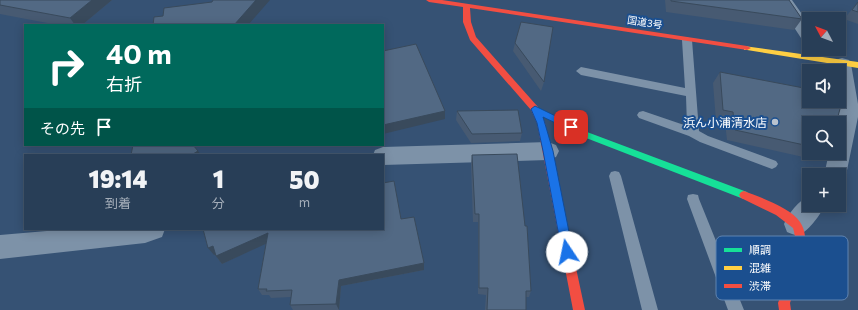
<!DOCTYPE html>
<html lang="ja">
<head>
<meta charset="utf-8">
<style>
	:root { --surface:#283e57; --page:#30455d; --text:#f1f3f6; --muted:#a5aeba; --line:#44576d }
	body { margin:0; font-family:Commissioner,"Noto Sans JP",sans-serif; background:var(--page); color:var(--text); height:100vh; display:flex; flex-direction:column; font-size:15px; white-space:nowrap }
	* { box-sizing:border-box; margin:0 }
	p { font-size:13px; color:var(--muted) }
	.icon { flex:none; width:22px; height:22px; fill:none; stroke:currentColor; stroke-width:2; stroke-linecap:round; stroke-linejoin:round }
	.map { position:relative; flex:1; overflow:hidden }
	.side { position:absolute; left:24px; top:154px; width:360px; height:76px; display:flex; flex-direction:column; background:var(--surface); border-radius:0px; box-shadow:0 2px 10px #0003,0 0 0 1px var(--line) }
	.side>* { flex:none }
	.hud { position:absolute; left:24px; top:24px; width:360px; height:122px; border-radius:0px; box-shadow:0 2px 10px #0003,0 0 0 1px var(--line); background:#00695c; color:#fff; overflow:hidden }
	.needle { width:26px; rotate:311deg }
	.fabs { position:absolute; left:802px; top:12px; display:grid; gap:8px }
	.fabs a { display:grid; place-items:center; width:44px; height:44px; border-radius:0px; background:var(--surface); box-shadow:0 2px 10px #0003,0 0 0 1px var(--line); font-size:20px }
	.pin { position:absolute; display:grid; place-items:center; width:34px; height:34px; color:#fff; margin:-17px; border-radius:8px; box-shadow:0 2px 6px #0006 }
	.me { position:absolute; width:44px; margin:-22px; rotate:349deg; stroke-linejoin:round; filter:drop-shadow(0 0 3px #0008) }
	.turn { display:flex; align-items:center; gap:14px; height:84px; padding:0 16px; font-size:18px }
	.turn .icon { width:52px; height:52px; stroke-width:2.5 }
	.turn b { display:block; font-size:28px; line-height:34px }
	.then { display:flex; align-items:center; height:38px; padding:0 16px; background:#0003; gap:8px; font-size:15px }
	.eta { display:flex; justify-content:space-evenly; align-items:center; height:68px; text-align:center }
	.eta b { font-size:24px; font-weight:800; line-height:28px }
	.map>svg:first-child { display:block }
</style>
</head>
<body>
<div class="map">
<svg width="858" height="310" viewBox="0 0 858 310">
	<rect width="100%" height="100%" fill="#365274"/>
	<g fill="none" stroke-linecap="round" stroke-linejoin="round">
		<path fill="#7d92a8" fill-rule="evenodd" d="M 687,37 L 692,40 L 699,131 L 708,136 L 776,161 L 778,164 L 776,167 L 772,169 L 700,142 L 689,136 L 639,118 L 637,115 L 639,112 L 643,111 L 687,126 L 686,96 L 581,75 L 576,71 L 581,67 L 685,88 L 682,40 Z
			M 615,171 L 619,172 L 621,176 L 658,310 L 642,310 L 609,176 L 611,172 Z
			M 693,194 L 698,195 L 699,199 L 744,310 L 728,310 L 687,199 L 688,195 Z"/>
		<path fill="#7d92a8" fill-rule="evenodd" d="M 776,0 L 792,0 L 809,24 L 809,43 L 803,41 Z
			M 842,58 L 849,60 L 851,64 L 858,104 L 858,117 L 846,175 L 843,182 L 839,183 L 839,175 L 824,175 L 829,153 L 839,153 L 839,123 L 836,123 L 839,111 L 837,101 L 839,101 L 839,71 L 834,71 L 833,64 L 835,60 Z
			M 548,142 L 556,145 L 559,151 L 556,157 L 548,160 L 383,165 L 383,155 L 373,155 L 375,150 L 383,147 Z
			M 809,196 L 809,205 L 825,205 C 821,214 807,234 797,235 C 794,235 790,233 787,232 L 784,224 C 788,214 799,200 809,196 Z
			M 70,229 L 165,229 L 162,237 L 145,243 L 0,259 L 0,235 Z"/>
		<path fill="#16e098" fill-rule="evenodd" d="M 535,106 L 587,132 L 747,192 L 749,195 L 747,198 L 744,199 L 741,198 L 581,136 L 532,111 L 531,109 Z"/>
		<path fill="#ffcf43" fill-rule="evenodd" d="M 744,46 L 858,62 L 858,68 L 747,50 L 744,50 Z"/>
		<path fill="#f24e42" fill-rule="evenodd" d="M 426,0 L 442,0 L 747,46 L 751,48 L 747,50 L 470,8 L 471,22 L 476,37 L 538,107 L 545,123 L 585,310 L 573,310 L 537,123 L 531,110 L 470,40 L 463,22 L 463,7 L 429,2 Z
			M 744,191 C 760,197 791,208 800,222 C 814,242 797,282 790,303 L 791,310 L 779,310 L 778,303 C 786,281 801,252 793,228 L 776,215 L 741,198 L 739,195 L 741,192 Z"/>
	</g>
	<path fill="#475a72" d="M 0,0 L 112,0 L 82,25 L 58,25 L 0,14 Z
		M 665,0 L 789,0 L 802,19 L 794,30 L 666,12 Z
		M 858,2 L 858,24 L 844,19 Z
		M 515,43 L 544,82 L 541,91 L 513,51 Z
		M 720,72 L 809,123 L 809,153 L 830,153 L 821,161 L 727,140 L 725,123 L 716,121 L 713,83 Z
		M 457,111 L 522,133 L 520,141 L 471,143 L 456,120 Z
		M 472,155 L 531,291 L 529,297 L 526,297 L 526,310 L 485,310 L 486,295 L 478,294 L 478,222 L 473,222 L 471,164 Z
		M 401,219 L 424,263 L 424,270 L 341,286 L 339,310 L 293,310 L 290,305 L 291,297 L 271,298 L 269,295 L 262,295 L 258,289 L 266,243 L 222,264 L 216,256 L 215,254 L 214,255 L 203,229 Z"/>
	<path fill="#394a5c" d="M 92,0 L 112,0 L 82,25 L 75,25 L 70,18 Z
		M 256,0 L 270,0 L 248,25 L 234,25 Z
		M 445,111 L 445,119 L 383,134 L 383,125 Z
		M 198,151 L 201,155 L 194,155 L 193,154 Z
		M 268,233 L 272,241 L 222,264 L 216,256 Z
		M 213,246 L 219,253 L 214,255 L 208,248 Z
		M 424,263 L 424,270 L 341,286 L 339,310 L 336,304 L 339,280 Z"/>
	<path fill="#526984" stroke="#394a5c" d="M 0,0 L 92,0 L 70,18 L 0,5 Z
		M 213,0 L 256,0 L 234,25 L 153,25 L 154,17 L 163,16 L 164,8 L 212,2 Z
		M 671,0 L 789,0 L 802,19 L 671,1 Z
		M 858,2 L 858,12 L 852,10 Z
		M 521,22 L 553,27 L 544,82 L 515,43 Z
		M 416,44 L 445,111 L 383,125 L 383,51 Z
		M 720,72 L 809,89 L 809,101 L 839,101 L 839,94 L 844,95 L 836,123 L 809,123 L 809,146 L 735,130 L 733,112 L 723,110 Z
		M 518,110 L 522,133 L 472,134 L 457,111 Z
		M 133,145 L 193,145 L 198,151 L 193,154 L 194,155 L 131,155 Z
		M 517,154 L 525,226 L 527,226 L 531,291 L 526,291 L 526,310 L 487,310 L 488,288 L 479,288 L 479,214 L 475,214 L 472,155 Z
		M 394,181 L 401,219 L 414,217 L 424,263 L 339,280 L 336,304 L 290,305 L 292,290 L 266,291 L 267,289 L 258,289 L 268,233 L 216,256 L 213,246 L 208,248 L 203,229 L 383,229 L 383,183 Z"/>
	<path fill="#1a73e8" stroke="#114b97" d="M 535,106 L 574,125 L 575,127 L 571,130 L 568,129 L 543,117 L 553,151 L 573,252 L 571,256 L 567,257 L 564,256 L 562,252 L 543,151 L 537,123 L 531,109 Z"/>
	<circle fill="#b9c2ce" stroke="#1b4f8f" stroke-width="1.5" cx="775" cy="122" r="4"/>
	<g text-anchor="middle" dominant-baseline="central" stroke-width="4" stroke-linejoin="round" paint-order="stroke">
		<g font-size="10" fill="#fff" stroke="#1b4f8f">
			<text transform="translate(645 22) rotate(9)">国道3号</text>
		</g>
		<g font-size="12" fill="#fff" stroke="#1b4f8f" text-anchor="end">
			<text x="767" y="122">浜ん小浦清水店</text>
		</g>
	</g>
	<rect x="716" y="236" width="132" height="64" rx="6" fill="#1b4f8f" stroke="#5f84b1" stroke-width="1"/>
	<rect x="724" y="248" width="18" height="4" fill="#16e098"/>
	<rect x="724" y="266" width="18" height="4" fill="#ffcf43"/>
	<rect x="724" y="284" width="18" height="4" fill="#f24e42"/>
	<g font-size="11" fill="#fff">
		<text x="749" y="254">順調</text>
		<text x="749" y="272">混雑</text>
		<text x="749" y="290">渋滞</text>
	</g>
</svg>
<div class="fabs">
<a><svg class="needle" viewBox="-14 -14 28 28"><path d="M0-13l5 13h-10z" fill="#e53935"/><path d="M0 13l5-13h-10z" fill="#a5aeba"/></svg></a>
<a><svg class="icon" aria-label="sound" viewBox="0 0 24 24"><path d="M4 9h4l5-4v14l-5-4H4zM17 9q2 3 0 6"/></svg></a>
<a><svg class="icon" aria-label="search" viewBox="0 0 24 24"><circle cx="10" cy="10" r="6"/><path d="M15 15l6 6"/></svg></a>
<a>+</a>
</div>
<div class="pin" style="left:571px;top:127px;background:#d93025"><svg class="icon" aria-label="arrive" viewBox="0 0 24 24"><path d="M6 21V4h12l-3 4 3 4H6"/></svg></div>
<svg class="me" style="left:567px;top:252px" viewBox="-20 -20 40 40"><circle r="19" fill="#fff"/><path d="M0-13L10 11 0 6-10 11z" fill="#1a73e8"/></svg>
<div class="hud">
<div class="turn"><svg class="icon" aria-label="right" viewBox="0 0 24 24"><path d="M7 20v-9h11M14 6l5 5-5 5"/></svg><div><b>40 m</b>右折</div></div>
<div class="then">その先<svg class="icon" aria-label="arrive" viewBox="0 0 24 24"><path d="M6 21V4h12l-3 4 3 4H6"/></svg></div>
</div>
<section class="side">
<div class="eta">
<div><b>19:14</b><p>到着</p></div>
<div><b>1</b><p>分</p></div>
<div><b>50</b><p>m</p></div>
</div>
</section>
</div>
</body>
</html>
